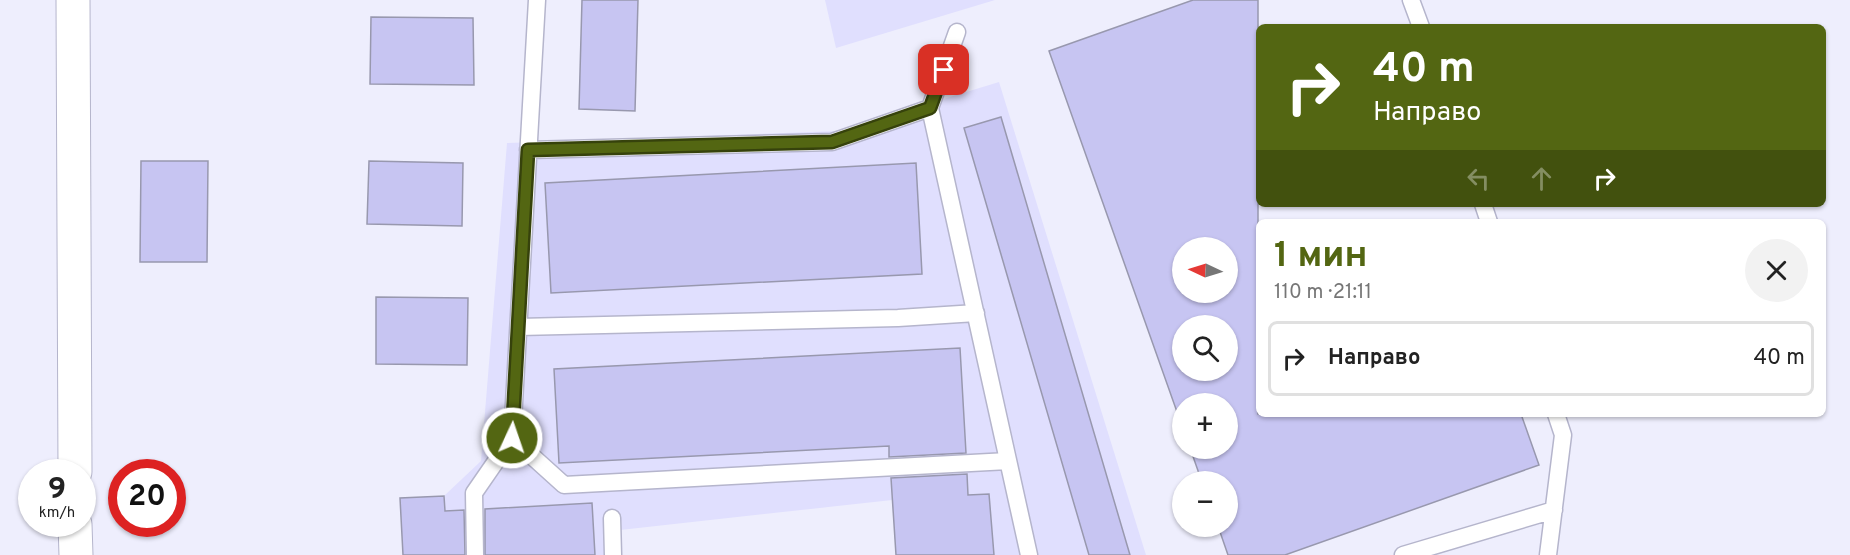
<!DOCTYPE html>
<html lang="ru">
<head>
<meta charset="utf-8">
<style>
	:root { --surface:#fff; --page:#f2f2f2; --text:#222; --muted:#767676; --line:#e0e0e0; --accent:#536612 }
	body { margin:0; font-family:Overpass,sans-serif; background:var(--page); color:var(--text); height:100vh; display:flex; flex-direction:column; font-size:22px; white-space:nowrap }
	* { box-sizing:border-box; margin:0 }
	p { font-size:20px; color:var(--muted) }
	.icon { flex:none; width:33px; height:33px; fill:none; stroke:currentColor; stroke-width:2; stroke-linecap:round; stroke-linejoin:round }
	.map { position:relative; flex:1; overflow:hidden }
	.side { position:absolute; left:1256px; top:219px; width:570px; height:198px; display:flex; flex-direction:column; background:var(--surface); border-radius:9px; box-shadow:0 2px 4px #0004 }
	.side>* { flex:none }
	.hud { position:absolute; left:1256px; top:24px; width:570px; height:183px; border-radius:9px; box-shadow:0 2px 4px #0004; background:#536612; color:#fff; overflow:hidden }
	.needle { width:39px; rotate:274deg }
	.buttons { position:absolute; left:1172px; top:237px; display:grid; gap:12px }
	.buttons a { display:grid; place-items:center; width:66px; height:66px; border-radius:50%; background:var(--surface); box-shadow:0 2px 4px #0004; font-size:30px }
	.speed { position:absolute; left:18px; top:459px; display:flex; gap:12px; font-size:30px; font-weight:700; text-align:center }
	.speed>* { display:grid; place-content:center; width:78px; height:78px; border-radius:50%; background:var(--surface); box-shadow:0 2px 4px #0004; line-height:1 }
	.speed small { font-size:15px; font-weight:400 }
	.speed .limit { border:9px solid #d22; background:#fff; color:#111 }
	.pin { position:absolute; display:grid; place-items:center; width:51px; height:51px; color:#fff; margin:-26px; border-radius:12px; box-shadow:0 3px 9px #0006 }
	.me { position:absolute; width:66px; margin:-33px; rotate:3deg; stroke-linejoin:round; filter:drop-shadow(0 0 4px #0008) }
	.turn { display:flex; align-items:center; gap:21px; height:126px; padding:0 18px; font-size:27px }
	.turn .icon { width:78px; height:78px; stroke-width:2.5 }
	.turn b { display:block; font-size:42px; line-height:51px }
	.lanes { display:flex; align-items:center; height:57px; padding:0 18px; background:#0003; justify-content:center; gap:30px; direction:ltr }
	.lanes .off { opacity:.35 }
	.round { display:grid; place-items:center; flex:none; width:63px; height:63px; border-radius:32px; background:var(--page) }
	.head { display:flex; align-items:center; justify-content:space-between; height:102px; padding:0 18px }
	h1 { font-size:36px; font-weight:700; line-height:45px; color:var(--accent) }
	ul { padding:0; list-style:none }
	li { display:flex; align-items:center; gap:18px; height:75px; margin:0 12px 9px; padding:0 6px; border:3px solid var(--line); border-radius:9px }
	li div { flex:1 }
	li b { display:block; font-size:22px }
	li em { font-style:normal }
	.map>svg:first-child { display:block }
</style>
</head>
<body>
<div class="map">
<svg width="1850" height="555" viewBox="0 0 1850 555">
	<rect width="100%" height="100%" fill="#eeeefd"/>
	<path fill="#e0dffe" d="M 825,0 L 995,0 L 836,48 Z
		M 999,82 L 1146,555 L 896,555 L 892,500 L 620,530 L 620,555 L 403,555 L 400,498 L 444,496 L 481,461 L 507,143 L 839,131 Z"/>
	<path fill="#c7c5f2" stroke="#9898ae" stroke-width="1.5" fill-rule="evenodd" d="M 582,0 L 638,0 L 635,111 L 579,109 Z
		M 1193,0 L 1258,0 L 1258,414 L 1521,414 L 1539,465 L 1285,555 L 1228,555 L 1218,526 L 1227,526 L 1227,482 L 1202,482 L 1190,448 L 1227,448 L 1227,404 L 1182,404 L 1182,426 L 1049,51 ZM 1182,248 L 1227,248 L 1227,292 L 1182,292 ZM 1182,326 L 1227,326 L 1227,370 L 1182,370 Z
		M 371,17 L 473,18 L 474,85 L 370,84 Z
		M 1001,117 L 1130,555 L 1089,555 L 964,128 Z
		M 141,161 L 208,161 L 207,262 L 140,262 Z
		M 369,161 L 463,163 L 462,226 L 367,224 Z
		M 916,163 L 922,274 L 551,293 L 545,183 Z
		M 376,297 L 468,298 L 467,365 L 376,364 Z
		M 960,348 L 966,453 L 889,457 L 889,446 L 559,463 L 554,369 Z
		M 967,474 L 968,495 L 989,494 L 994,555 L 896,555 L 891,478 Z
		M 444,496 L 445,511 L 464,510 L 465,555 L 403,555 L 400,498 Z
		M 592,503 L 595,555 L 485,555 L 485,509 Z"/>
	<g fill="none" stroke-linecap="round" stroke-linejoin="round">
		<defs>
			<path id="lane" d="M 1411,0 L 1421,27
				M 957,32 L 930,108 L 1029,555
				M 528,150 L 832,142 L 930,108
				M 1483,204 L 1489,222
				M 519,327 L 898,318 L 976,313
				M 512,438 L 564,485 L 1008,461
				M 612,518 L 613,555
				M 475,555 L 474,493 L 512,438 L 537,0
				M 1403,555 L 1554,510
				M 1548,555 L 1563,435 L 1556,414"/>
			<path id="street" d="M 73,0 L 75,472
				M 75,524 L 76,555"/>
		</defs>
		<use href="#lane" stroke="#b5b5cc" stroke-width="19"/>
		<use href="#street" stroke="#b5b5cc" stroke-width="35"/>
		<use href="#lane" stroke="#fff" stroke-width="16"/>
		<use href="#street" stroke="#fff" stroke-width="33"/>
	</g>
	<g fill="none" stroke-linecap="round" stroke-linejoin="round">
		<defs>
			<path id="route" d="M 512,438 L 528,150 L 832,142 L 930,108 L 944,70"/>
		</defs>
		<use href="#route" stroke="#36420c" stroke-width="15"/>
		<use href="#route" stroke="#536612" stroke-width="10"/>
	</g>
</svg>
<div class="buttons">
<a><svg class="needle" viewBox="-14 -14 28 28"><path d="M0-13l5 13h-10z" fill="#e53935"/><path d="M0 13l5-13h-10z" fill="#767676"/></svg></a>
<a><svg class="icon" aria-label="search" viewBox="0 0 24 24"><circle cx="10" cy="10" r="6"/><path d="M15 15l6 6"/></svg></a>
<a>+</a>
<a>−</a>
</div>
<div class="speed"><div>9<small>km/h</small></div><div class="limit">20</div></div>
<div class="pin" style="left:944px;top:70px;background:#d93025"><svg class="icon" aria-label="arrive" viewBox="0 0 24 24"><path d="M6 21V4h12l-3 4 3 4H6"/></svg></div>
<svg class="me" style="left:512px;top:438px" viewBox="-20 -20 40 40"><circle r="17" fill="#536612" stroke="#fff" stroke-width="3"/><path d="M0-11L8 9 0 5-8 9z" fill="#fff"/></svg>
<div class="hud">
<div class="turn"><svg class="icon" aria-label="right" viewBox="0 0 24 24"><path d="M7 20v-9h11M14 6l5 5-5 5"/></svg><div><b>40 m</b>Направо</div></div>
<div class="lanes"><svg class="icon off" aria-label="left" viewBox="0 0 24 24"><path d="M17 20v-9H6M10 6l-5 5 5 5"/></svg><svg class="icon off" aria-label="ahead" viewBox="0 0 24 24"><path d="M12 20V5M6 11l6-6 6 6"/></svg><svg class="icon" aria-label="right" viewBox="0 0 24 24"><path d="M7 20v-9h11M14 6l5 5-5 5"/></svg></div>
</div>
<section class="side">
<div class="head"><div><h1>1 мин</h1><p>110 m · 21:11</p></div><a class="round"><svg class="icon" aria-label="close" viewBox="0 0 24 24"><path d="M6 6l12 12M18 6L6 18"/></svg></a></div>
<ul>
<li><svg class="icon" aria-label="right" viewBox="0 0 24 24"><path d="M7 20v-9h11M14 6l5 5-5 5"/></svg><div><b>Направо</b></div><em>40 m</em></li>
</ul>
</section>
</div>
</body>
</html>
